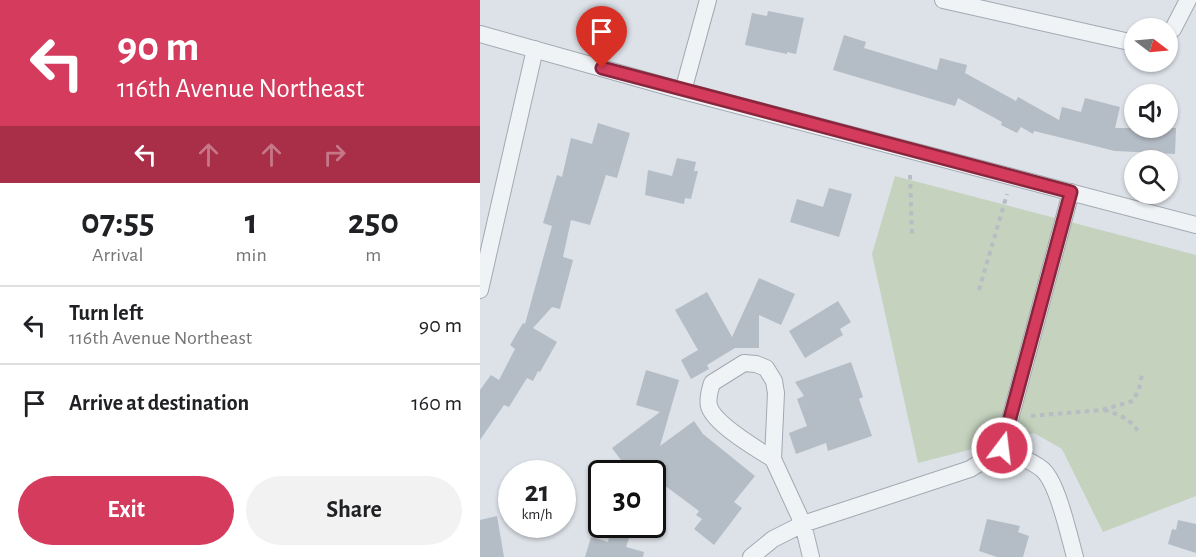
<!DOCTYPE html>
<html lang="en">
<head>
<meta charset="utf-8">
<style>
	:root { --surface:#fff; --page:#f2f2f2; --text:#202124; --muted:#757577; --line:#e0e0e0; --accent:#d43b5c }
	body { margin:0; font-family:"Alegreya Sans",sans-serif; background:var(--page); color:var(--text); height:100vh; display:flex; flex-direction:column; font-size:22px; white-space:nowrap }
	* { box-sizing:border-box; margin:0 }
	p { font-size:20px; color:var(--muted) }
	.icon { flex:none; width:33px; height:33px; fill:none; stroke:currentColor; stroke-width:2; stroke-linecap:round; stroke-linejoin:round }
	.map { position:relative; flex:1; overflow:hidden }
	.sheet { display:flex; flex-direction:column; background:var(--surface); width:480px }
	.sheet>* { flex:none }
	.guide { background:#d43b5c; color:#fff; overflow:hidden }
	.needle { width:39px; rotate:106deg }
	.tools { position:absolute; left:644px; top:18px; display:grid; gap:12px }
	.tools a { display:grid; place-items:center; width:54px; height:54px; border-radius:50%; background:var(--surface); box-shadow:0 2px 4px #0004; font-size:30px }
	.speed { position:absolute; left:18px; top:460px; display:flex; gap:12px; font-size:30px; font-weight:700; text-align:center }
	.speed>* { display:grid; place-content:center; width:78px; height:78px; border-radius:50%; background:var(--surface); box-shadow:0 2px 4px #0004; line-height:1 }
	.speed small { font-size:15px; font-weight:400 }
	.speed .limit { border:3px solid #111; border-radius:9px; background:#fff; color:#111 }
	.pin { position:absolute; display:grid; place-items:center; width:51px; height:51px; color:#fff; margin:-62px -26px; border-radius:50% 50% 50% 0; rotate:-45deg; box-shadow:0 0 6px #0007 }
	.pin .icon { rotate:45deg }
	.me { position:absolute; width:66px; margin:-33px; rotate:15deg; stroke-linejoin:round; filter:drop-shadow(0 0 4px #0008) }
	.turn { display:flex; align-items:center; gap:21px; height:126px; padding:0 18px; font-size:27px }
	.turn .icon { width:78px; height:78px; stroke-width:2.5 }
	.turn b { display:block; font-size:42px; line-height:51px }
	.lanes { display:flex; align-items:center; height:57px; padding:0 18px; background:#0003; justify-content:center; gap:30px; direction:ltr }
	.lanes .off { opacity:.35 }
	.eta { display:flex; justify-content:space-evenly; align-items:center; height:102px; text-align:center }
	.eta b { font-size:36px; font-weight:700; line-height:42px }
	.button { display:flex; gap:12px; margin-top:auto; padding:12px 18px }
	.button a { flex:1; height:69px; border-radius:36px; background:var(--accent); color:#fff; font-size:24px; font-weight:700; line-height:69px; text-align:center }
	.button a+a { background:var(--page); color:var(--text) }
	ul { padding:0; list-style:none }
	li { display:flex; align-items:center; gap:18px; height:78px; padding:0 18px; border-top:2px solid var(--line) }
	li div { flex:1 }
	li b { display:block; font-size:22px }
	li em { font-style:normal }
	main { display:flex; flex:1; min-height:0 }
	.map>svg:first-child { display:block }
</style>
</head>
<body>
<main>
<section class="sheet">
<div class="guide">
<div class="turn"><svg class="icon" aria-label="left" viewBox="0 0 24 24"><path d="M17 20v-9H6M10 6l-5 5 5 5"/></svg><div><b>90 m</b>116th Avenue Northeast</div></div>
<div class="lanes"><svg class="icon" aria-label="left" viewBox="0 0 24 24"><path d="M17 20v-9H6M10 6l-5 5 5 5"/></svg><svg class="icon off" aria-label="ahead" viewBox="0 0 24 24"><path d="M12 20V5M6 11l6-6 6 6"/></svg><svg class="icon off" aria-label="ahead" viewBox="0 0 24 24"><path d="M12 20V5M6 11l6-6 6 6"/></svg><svg class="icon off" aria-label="right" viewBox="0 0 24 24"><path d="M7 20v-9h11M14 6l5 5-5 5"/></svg></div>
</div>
<div class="eta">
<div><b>07:55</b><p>Arrival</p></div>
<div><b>1</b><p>min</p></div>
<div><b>250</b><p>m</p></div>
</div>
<ul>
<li><svg class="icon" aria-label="left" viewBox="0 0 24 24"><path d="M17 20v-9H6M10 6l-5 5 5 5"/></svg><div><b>Turn left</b><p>116th Avenue Northeast</p></div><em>90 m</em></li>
<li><svg class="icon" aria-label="arrive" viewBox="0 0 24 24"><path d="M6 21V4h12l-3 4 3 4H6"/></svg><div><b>Arrive at destination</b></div><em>160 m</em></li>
</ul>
<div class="button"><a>Exit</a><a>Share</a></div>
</section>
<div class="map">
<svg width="716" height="557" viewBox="0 0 716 557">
	<rect width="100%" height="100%" fill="#dde2e8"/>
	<path fill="#c4d2be" d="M 415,176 L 716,255 L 716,496 L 623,532 L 582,449 L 554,433 L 438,463 L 392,254 Z"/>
	<path fill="#b4bcc5" d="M 288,11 L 324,18 L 316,54 L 307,52 L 307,54 L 265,45 L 272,13 L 287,16 Z
		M 364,35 L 386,42 L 384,48 L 457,70 L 460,58 L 487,65 L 485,73 L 536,101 L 538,97 L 579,120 L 582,107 L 601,112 L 605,98 L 640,107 L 635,128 L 696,128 L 695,154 L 635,151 L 554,131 L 553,134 L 541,127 L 537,133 L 521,125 L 522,122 L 478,98 L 475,106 L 353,70 Z
		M 118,123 L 150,133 L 137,178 L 126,175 L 110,225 L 91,220 L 83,257 L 93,260 L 80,309 L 72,307 L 53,328 L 77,342 L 60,372 L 58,371 L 53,381 L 47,378 L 29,407 L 24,405 L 0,440 L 0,390 L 11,375 L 19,380 L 35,349 L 30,345 L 43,323 L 45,324 L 72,226 L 63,223 L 77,175 L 82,177 L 91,138 L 112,144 Z
		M 197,158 L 216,162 L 214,171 L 218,171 L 211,199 L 205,198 L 204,204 L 165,195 L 168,170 L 192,176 Z
		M 349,188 L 372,194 L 359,237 L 310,222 L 317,199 L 343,207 Z
		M 279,278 L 315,294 L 301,325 L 279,315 L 279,348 L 255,348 L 227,365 L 229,369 L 211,379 L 201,360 L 218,350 L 195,310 L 227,292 L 252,337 Z
		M 358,301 L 371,322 L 360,329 L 363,335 L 325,358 L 309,331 Z
		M 371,362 L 383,397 L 379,399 L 392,436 L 348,451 L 346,443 L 316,454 L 309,433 L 327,426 L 317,399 L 324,396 L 315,382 Z
		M 166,370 L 199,380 L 180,446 L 214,421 L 223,434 L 275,476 L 254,502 L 262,508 L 234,545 L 214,529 L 222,519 L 216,515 L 219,511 L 172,476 L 172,474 L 167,474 L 157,461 L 147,468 L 132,448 L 180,412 L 156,405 Z
		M 17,516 L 24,557 L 0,557 L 0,520 Z
		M 507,519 L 540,526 L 538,532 L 549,536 L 543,557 L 517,557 L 499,551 Z
		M 698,520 L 716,524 L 716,553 L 688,544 L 692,529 L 696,530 Z
		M 130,533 L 149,538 L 146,547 L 164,552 L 163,557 L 105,557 L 111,537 L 128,542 Z"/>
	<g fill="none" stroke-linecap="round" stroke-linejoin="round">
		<defs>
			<path id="minor" d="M 463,0 L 654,43
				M 687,33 L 693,29 L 708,0
				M 0,34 L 203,91 L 716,225
				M 203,91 L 228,0
				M 0,290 L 55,49
				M 522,449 L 591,192
				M 522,449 C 535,455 552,460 563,470 C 578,484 589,536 595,557
				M 293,459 C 277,449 234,424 229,406 C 227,398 230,390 232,383 L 264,363 L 276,364 L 286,368 L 294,381 L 296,393 L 293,459 L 323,524 L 331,557
				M 271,557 L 293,539 L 323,524 L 490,469 L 522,449"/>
		</defs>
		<use href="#minor" stroke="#a2a9b2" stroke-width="18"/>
		<path stroke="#b7bdc3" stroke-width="4" stroke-dasharray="4.5 4.5" stroke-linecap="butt" d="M 430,175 L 432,234
			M 499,290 L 527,194
			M 624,410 C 640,415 650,418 659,433
			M 551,416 L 622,410 L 653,401 L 659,389 L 662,374"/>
		<use href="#minor" stroke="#f0f3f6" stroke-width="16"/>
	</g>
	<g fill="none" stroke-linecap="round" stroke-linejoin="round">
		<defs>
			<path id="route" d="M 122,68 L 591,192 L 522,448"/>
		</defs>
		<use href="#route" stroke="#8a263c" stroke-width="15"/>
		<use href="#route" stroke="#d43b5c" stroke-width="10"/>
	</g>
</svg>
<div class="tools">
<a><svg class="needle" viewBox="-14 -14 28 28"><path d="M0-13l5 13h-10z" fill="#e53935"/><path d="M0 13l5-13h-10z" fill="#757577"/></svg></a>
<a><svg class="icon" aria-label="sound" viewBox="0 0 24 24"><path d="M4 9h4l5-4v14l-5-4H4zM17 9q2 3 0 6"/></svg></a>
<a><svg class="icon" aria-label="search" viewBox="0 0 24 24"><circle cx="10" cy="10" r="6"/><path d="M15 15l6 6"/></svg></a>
</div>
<div class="speed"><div>21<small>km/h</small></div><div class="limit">30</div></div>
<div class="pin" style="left:122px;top:68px;background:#d93025"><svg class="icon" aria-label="arrive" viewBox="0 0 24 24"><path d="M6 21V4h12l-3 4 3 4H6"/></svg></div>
<svg class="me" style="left:522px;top:448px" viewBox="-20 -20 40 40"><circle r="17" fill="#d43b5c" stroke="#fff" stroke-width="3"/><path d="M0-11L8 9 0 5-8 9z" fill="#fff"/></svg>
</div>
</main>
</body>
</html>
